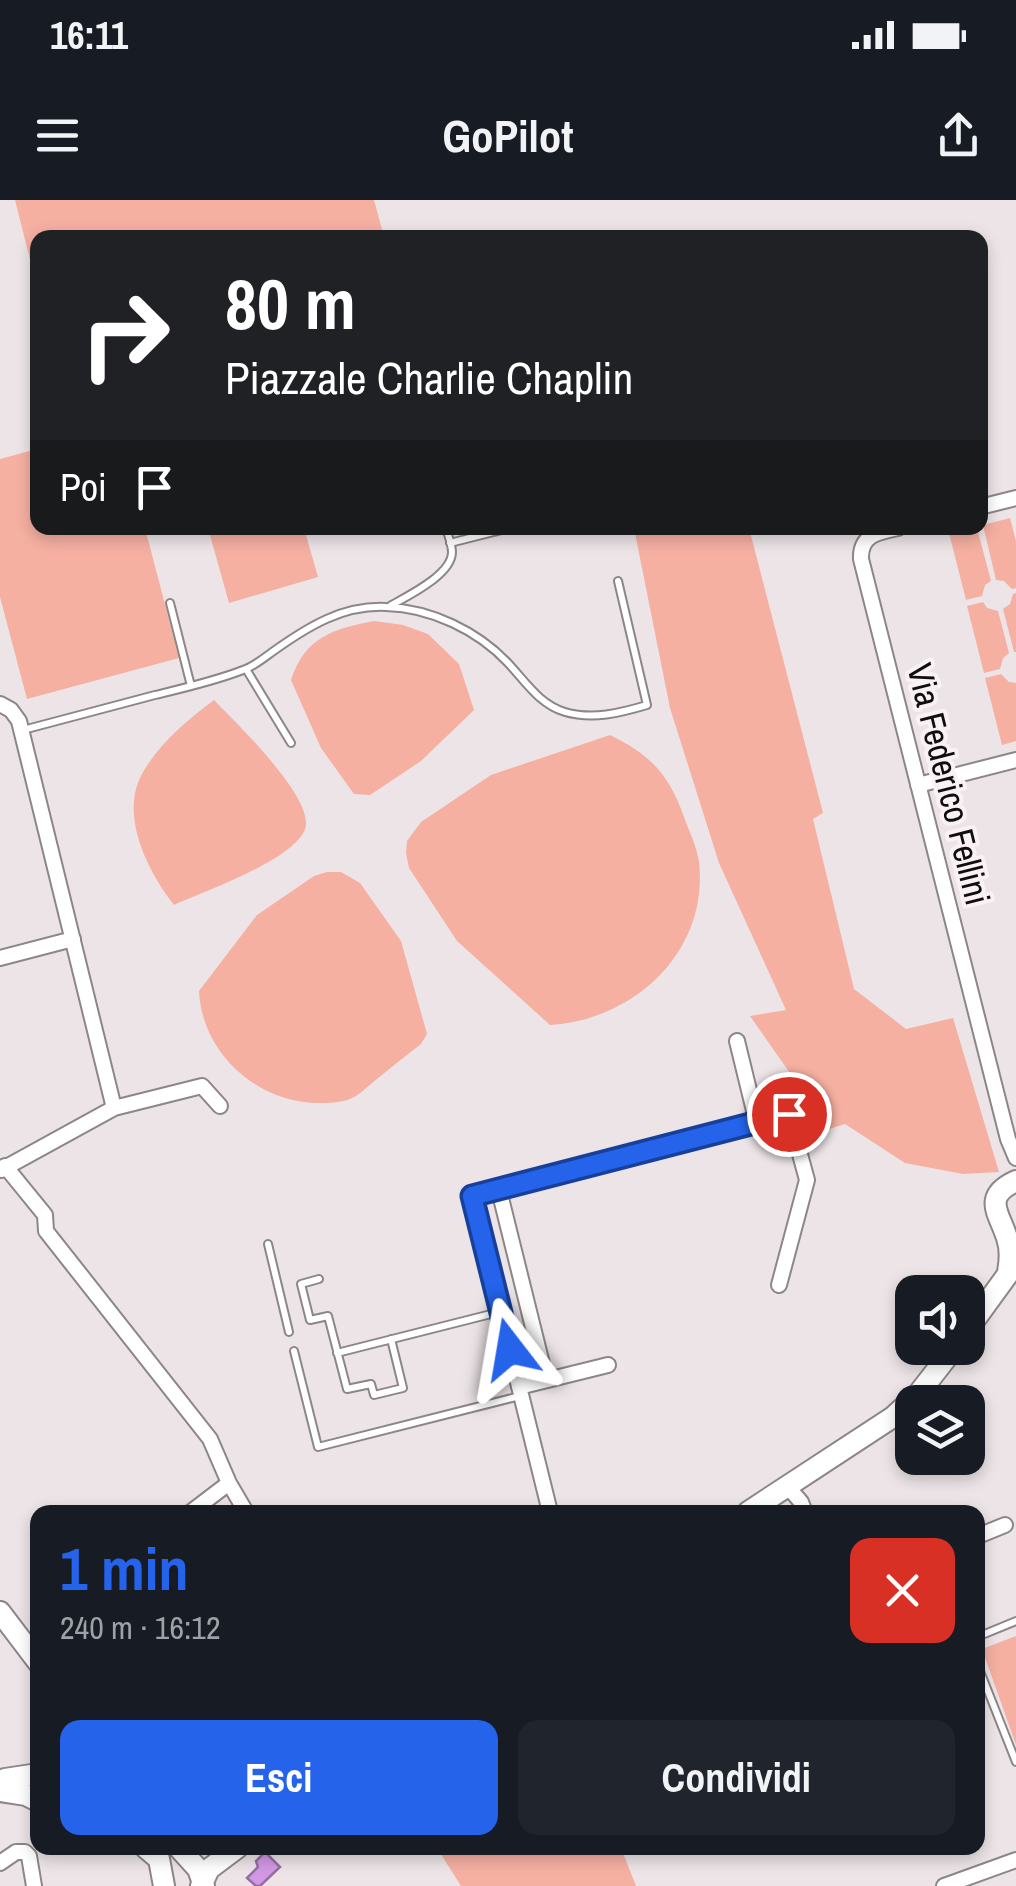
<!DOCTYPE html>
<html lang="it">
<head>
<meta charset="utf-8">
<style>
	:root { --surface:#171b24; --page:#20242c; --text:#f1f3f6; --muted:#9ea1a6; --accent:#2563eb }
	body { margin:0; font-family:"Archivo Narrow",sans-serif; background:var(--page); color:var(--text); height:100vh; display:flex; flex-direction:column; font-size:38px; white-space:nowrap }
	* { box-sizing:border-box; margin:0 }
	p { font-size:32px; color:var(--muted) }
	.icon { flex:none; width:55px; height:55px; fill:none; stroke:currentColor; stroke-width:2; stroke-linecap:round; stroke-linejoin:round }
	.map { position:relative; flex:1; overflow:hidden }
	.side { position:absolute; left:30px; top:1305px; width:955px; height:350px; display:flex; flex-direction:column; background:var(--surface); border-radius:20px; box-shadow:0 5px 15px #0003 }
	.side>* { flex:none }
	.guide { position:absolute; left:30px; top:30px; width:958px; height:305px; border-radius:20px; box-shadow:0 5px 15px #0003; background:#202124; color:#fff; overflow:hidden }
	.controls { position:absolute; left:895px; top:1075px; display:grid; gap:20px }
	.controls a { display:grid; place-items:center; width:90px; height:90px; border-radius:20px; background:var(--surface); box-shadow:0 5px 15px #0003; font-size:50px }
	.pin { position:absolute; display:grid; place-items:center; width:85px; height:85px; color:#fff; margin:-42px; border:5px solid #fff; border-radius:50%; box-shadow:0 2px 10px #0007 }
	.me { position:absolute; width:110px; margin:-55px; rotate:346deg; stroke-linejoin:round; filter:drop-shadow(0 0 8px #0008) }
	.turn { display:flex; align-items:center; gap:35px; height:210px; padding:0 30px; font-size:45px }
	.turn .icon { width:130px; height:130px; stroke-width:2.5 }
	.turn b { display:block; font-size:70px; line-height:85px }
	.then { display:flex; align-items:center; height:95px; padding:0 30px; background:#0003; gap:20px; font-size:38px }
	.round { display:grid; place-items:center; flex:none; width:105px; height:105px; border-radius:20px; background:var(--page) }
	.overview { display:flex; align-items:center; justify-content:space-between; height:170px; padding:0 30px }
	h1 { font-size:60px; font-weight:700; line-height:75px; color:var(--accent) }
	.primary-button { display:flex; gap:20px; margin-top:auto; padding:20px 30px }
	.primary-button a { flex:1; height:115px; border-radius:20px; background:var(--accent); color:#fff; font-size:40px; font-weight:700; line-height:115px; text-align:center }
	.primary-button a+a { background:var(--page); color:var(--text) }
	.status { display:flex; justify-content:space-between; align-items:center; height:70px; padding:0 50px; background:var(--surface); direction:ltr }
	.status svg { height:28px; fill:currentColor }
	header { display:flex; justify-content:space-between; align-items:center; height:130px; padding:0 30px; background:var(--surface); font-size:45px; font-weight:700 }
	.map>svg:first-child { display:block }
</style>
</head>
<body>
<div class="status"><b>16:11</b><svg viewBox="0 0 49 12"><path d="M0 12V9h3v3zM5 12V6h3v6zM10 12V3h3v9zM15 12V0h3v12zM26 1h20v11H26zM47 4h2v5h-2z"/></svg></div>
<header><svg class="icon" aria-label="menu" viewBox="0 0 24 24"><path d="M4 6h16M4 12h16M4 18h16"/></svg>GoPilot<svg class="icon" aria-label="share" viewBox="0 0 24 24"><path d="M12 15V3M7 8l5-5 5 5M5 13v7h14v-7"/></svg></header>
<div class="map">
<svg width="1016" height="1686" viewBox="0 0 1016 1686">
	<rect width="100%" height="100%" fill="#ece4e7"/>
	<path fill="#f5b0a2" d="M 15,0 L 374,0 L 384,37 L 38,38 L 37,87 Z
		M 37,249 L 38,328 L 145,328 L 179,458 L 27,499 L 0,397 L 0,259 Z
		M 1010,318 L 1016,341 L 1016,388 L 1012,389 L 1004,381 L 996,380 L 983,325 Z
		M 208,328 L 304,328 L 318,377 L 229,403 Z
		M 634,328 L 749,328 L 823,613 L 813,619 L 854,789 L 906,829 L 953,818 L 999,972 L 963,974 L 905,963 L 845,924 L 807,936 L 792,876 L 750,816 L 786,810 L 719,663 L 670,508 Z
		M 972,328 L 977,328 L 991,381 L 985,385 L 982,396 L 966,400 L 949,333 Z
		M 1016,393 L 1016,452 L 1014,452 L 1003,409 L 1010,404 L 1013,394 Z
		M 983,402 L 987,408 L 998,411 L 1009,453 L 1003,458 L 1000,469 L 984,473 L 967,406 Z
		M 374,421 L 403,425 L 428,434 L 459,464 L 474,510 L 421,561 L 370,595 L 354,594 L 321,548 L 291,480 C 305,437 333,429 374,421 Z
		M 1001,474 L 1009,482 L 1016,483 L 1016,541 L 1002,545 L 985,478 Z
		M 214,500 C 235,522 316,599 305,629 C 294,660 205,691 174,705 C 149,673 122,621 139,580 C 154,548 186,521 214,500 Z
		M 610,535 C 655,557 671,578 687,625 C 692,637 697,649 699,662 C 709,751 635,820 550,825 L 457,741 L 409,668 L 406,653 L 407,641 L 421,622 L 491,575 Z
		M 327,672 L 341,672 L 360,683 L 401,741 L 427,834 L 421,844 C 404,857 388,870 372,883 C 367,887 360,894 354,897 C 344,903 328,903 316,903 C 255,901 202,852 199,791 L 257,715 L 314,676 Z
		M 1016,1436 L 1016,1545 L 982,1449 Z
		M 437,1648 L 621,1648 L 636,1686 L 461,1686 Z"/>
	<path fill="#d198e3" stroke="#976ea3" stroke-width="2.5" d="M 265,1652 L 280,1667 L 260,1686 L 256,1686 L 247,1678 L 258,1667 L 256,1661 Z"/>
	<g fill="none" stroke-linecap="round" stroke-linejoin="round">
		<defs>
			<path id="lane" d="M 450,343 L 509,328
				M 170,403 L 191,486
				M 390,406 C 407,396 452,375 452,352 C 452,345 448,335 446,328
				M 246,469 L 291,543
				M 23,530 C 67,518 111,507 155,495 C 184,488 215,481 243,470 C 255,466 265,457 275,450 C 309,426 343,405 386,407 C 431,408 478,431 508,463 C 525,481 539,504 565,512 C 593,520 620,513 647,505 L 618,381
				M 268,1044 L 289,1132
				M 319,1079 L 301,1084 L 310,1120 L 328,1116 L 347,1189 L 371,1184 L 374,1195 L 403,1188 L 391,1139
				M 294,1151 L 318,1247 L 520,1196
				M 337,1153 L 499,1112
				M 978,1439 L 982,1435 L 1016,1421
				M 978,1466 L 1016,1562"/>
			<path id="street" d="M 980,307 L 1016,298
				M 898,328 C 878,332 860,335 861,359 L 1008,939 L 1016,958
				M 0,504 L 11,510 L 19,521 L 114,908
				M 918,585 L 1016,560
				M 0,758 L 73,739
				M 737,841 L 757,923
				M 5,966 L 45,1015 L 46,1031 L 210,1239 L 229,1283 L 246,1312
				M 1,970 L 114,908 L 202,886 L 220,906
				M 499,990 L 472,996 L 550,1312
				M 546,1180 L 499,990 L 789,914 L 807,980 L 779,1085
				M 519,1187 L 608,1165
				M 788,1287 L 801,1302 L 805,1312
				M 191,1312 L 229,1283
				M 978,1336 L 1005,1325
				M 0,1663 L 16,1652 L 25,1652 L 29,1656 L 34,1686
				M 944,1686 L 1016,1660"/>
			<path id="secondary" d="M 1008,1072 C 1010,1061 1011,1049 1007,1038 C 1000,1014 981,997 1016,981
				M 968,1129 L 1016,1063
				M 748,1312 L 893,1217 L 919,1193 L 954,1148
				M 0,1412 L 38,1462
				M 0,1583 L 5,1579 L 38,1574
				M 0,1591 L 26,1595 L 38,1601
				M 146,1648 L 159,1659 L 164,1686
				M 179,1648 L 198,1669 L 204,1686
				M 201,1686 L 209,1669 L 237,1648"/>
		</defs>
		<use href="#lane" stroke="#8d8688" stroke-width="10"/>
		<use href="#street" stroke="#8d8688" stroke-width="18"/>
		<use href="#secondary" stroke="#8d8688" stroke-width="24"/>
		<use href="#lane" stroke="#fff" stroke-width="6"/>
		<use href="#street" stroke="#fff" stroke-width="14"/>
		<use href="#secondary" stroke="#fff" stroke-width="20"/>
	</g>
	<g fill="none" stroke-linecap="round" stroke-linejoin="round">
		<defs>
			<path id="route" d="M 510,1149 L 472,996 L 789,914"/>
		</defs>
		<use href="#route" stroke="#184099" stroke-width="25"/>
		<use href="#route" stroke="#2563eb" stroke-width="18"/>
	</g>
	<g text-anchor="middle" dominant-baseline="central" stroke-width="8" stroke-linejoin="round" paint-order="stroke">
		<g font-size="35" fill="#0f0d0e" stroke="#f9f1f4">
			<text transform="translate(949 584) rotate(76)">Via Federico Fellini</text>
		</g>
	</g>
</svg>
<div class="controls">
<a><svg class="icon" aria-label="sound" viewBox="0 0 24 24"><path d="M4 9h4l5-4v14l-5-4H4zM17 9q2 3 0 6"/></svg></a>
<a><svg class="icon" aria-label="layers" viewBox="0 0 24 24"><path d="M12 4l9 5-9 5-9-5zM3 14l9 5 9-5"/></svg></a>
</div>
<div class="pin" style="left:789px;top:914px;background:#d93025"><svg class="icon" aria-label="arrive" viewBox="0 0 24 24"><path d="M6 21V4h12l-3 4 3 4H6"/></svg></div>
<svg class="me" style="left:510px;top:1149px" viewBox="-20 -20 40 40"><path d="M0-17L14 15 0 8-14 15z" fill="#2563eb" stroke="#fff" stroke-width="4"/></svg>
<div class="guide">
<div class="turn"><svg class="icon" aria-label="right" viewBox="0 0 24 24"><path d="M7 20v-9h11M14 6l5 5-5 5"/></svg><div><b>80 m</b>Piazzale Charlie Chaplin</div></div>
<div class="then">Poi<svg class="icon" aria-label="arrive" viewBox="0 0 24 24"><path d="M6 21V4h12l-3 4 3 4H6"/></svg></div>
</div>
<section class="side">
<div class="overview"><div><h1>1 min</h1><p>240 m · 16:12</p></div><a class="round" style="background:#d93025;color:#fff"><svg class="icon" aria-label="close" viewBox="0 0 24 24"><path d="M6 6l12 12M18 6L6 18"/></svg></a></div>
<div class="primary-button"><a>Esci</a><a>Condividi</a></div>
</section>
</div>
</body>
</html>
